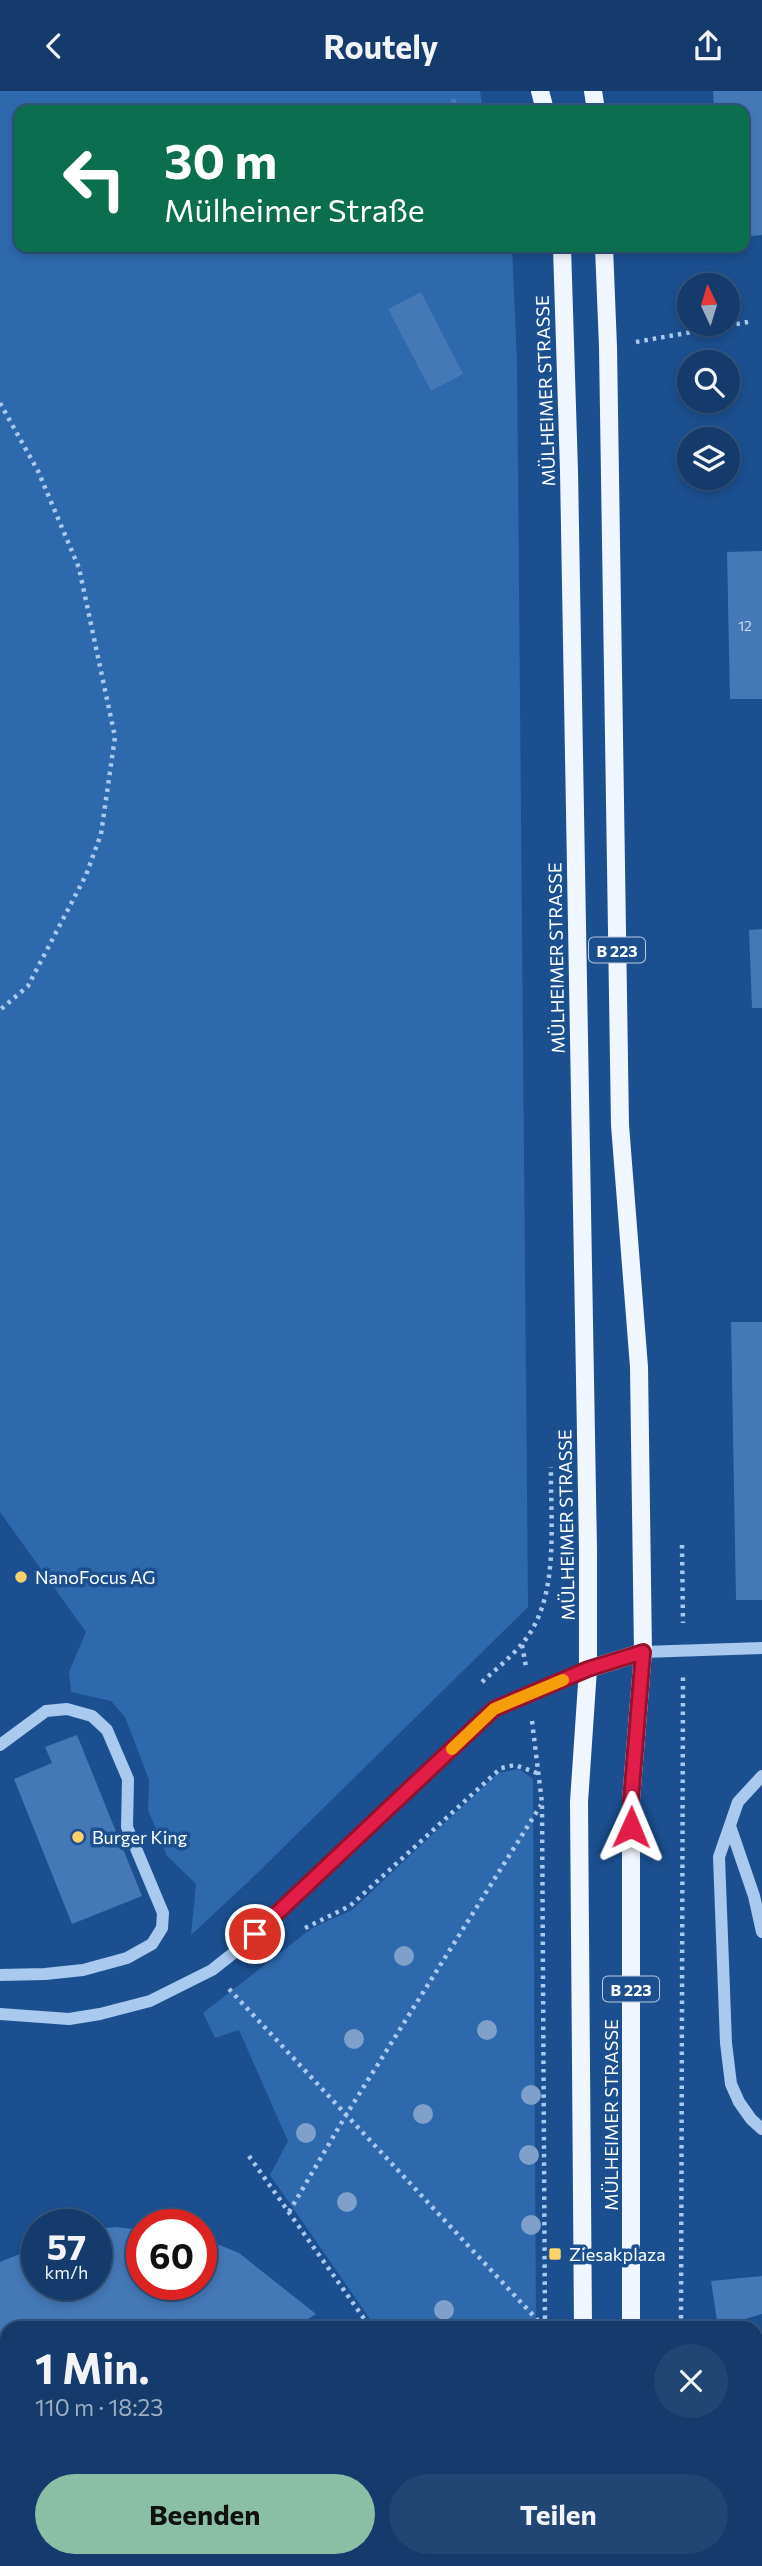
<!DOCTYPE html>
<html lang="de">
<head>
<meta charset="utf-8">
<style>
	:root { --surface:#143b6b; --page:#214673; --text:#f1f3f6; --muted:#9dadc1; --line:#33557e; --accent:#8abfa5 }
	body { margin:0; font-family:Commissioner,sans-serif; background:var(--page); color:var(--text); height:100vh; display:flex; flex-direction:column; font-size:26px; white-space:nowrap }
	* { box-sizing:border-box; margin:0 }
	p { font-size:23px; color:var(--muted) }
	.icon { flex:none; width:38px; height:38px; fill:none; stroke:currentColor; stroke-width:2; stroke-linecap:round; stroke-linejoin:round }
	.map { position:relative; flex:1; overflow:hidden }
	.drawer { position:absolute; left:0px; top:2230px; width:763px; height:247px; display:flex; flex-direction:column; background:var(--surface); border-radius:21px 21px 0 0; box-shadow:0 4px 10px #0003,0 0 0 2px var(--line) }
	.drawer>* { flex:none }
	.banner { position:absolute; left:14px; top:14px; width:735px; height:147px; border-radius:14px; box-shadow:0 4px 10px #0003,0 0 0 2px var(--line); background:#0b6e4f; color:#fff; overflow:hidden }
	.needle { width:46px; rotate:356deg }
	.controls { position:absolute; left:677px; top:182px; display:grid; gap:14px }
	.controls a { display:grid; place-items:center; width:63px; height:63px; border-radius:50%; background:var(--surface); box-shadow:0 4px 10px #0003,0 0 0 2px var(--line); font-size:35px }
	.speed { position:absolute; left:21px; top:2118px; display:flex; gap:14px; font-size:35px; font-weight:700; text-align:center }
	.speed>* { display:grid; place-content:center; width:91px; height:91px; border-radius:50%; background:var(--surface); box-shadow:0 4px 10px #0003,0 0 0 2px var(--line); line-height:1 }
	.speed small { font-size:18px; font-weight:400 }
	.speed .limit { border:10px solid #d22; background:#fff; color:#111 }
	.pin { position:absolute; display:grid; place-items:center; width:60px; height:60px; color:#fff; margin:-30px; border:4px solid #fff; border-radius:50%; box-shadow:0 2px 7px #0007 }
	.me { position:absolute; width:77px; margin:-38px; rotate:1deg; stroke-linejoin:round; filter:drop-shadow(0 0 5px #0008) }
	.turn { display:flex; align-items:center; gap:24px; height:147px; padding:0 35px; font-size:32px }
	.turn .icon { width:91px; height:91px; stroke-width:2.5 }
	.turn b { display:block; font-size:49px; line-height:60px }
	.round { display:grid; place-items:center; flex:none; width:74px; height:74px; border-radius:37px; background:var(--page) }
	.summary { display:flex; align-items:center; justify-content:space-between; height:119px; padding:0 35px }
	h1 { font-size:42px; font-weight:700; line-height:52px }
	.cta { display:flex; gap:14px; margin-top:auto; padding:14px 35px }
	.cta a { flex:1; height:80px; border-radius:42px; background:var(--accent); color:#111; font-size:28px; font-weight:700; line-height:80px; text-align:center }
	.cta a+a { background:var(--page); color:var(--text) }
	header { display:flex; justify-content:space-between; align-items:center; height:91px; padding:0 35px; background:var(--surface); font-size:32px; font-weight:700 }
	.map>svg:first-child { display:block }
</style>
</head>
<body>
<header><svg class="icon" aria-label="back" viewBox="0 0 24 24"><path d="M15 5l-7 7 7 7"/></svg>Routely<svg class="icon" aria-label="share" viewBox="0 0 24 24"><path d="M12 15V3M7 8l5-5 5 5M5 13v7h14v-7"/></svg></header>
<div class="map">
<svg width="762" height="2475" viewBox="0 0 762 2475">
	<rect width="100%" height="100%" fill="#1b4f8f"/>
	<path fill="#2e69ad" d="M 0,0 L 480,0 L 483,19 L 19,19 L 19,156 L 512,156 L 517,270 L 528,1516 L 246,1793 L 191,1844 L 196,1793 L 167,1765 L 148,1719 L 149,1689 L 125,1626 L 111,1610 L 71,1601 L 69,1581 L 86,1541 L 0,1421 Z
		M 519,1678 L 533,1688 L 536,2236 L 365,2236 L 372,2231 L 270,2084 L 288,2050 L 239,1939 L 215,1947 L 203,1922 L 312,1837 L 352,1819 L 498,1682 Z
		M 361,2469 L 537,2469 L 537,2475 L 362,2475 Z"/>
	<path fill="#4478b7" d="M 713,0 L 762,0 L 762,144 L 744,146 L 744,19 L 714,19 Z
		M 451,8 L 456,8 L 456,14 L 470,19 L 431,19 L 451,13 Z
		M 421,201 L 463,283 L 431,300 L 388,218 Z
		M 762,460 L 762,608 L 730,608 L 727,461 Z
		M 762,838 L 762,917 L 752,917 L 749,839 Z
		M 731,1231 L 762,1231 L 762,1509 L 736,1509 Z
		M 77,1644 L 142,1805 L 72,1833 L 14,1688 L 52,1672 L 45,1656 Z
		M 116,2136 L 142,2139 L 142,2193 L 201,2193 L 201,2148 L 205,2148 L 239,2162 L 316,2223 L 295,2236 L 7,2236 L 7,2469 L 338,2469 L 335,2475 L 0,2475 L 0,2171 L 37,2156 L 37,2193 L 96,2193 L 96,2138 Z
		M 762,2185 L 762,2223 L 718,2236 L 711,2190 Z
		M 756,2252 L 759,2260 L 762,2259 L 762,2337 L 756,2339 Z"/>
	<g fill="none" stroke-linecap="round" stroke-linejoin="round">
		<path stroke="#a9c9ee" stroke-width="4.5" stroke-dasharray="3.5 5" stroke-linecap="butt" d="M 636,251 L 748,231
			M 0,312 L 38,380 L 79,477 L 115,646 L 101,743 L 86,784 L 28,895 L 0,919
			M 682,1454 L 683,1532
			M 522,1554 L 526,1576
			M 482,1591 C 495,1579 510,1567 521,1554 C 561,1509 550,1432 551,1376
			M 532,1630 L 542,1712 L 545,2236
			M 305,1837 L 350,1815 L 501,1677 L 515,1674 L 537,1682
			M 229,1898 L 544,2236
			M 249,2065 L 370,2236
			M 289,2121 L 346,2024 L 541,1714
			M 681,2236 L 683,1586
			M 533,2469 L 537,2475
			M 545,2475 L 545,2469
			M 680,2475 L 680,2469"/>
		<path stroke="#a9c9ee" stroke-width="12" d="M 643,1561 L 762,1557
			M 0,1654 L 46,1620 L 67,1618 L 92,1625 L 107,1639 L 128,1688 L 127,1736 L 163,1822 L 162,1837 L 152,1853 L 127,1867 L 83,1879 L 45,1883 L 0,1884
			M 762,1685 L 738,1711 L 719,1766 L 726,1952 L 731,1993 L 739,2011 L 751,2028 L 762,2038
			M 730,1735 L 754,1805 L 762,1841
			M 0,1923 L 69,1928 L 100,1923 L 150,1910 L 212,1879 L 236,1860 L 312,1791 L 494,1618 L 588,1578"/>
		<path stroke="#f0f6ff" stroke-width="18" d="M 540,0 L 545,19
			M 593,0 L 596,19
			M 562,156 L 569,380 L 588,1458 L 588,1578 L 579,1711 L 583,2236
			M 604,156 L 608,256 L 620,1034 L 639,1276 L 643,1561 L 631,1709 L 631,2236
			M 588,1578 L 643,1561
			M 588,2469 L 588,2475
			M 630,2475 L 630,2469"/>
	</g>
	<g fill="#7ea0ca">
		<circle cx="404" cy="1865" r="10"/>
		<circle cx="487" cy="1939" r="10"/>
		<circle cx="354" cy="1948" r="10"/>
		<circle cx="531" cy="2004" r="10"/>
		<circle cx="423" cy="2023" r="10"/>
		<circle cx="306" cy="2042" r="10"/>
		<circle cx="529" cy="2064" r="10"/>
		<circle cx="347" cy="2111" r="10"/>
		<circle cx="531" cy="2134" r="10"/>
		<circle cx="444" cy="2219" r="10"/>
	</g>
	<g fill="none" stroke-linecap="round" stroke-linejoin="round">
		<defs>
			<path id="route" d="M 255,1843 L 494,1618 L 588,1578 L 643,1561 L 631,1709 L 631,1736"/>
		</defs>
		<use href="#route" stroke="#92132f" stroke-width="18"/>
		<use href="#route" stroke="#e11d48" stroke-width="12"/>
		<path stroke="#f59e0b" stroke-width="12" d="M 452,1658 L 494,1618 L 563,1589"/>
	</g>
	<g fill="#ffd166" stroke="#1b4f8f" stroke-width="2.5">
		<circle cx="21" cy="1486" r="7"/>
		<circle cx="78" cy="1746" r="7"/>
		<rect x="548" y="2156" width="14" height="14" rx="3.5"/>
	</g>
	<g text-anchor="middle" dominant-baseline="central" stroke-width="7" stroke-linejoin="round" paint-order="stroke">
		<g font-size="14" fill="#d0dded">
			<text x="745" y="534">12</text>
		</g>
		<g fill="#1b4f8f" stroke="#bbcadd" stroke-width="2">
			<rect x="589" y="846.5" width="56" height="25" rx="5"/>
			<rect x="603" y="1885.5" width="56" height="25" rx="5"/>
		</g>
		<g font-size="16" font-weight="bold" fill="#fff">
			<text x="617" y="859">B 223</text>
			<text x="631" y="1898">B 223</text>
		</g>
		<g font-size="18" fill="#fff" stroke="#1b4f8f">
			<text transform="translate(545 300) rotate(-92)">MÜLHEIMER STRASSE</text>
			<text transform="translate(556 867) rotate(-91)">MÜLHEIMER STRASSE</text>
			<text transform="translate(566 1434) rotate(-91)">MÜLHEIMER STRASSE</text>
			<text transform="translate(611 2024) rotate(-90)">MÜLHEIMER STRASSE</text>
		</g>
		<g font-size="18" fill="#fff" stroke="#1b4f8f" text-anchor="start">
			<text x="35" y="1486">NanoFocus AG</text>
			<text x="92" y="1746">Burger King</text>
			<text x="569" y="2163">Ziesakplaza</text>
		</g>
	</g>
</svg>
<div class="controls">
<a><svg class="needle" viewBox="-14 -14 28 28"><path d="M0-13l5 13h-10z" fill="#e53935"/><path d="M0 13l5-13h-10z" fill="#9dadc1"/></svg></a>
<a><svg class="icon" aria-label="search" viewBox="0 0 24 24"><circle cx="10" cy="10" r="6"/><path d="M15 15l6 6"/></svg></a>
<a><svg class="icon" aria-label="layers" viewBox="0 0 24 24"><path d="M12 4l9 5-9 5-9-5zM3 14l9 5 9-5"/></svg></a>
</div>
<div class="speed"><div>57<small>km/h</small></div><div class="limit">60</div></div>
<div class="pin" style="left:255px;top:1843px;background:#d93025"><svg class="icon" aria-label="arrive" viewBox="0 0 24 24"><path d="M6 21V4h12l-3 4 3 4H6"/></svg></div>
<svg class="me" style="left:631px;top:1736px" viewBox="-20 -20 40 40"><path d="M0-17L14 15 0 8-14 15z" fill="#e11d48" stroke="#fff" stroke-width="4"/></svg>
<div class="banner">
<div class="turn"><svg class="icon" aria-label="left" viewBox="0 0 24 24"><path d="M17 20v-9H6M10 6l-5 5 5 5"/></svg><div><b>30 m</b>Mülheimer Straße</div></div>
</div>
<section class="drawer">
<div class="summary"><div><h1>1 Min.</h1><p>110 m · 18:23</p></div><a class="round"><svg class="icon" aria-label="close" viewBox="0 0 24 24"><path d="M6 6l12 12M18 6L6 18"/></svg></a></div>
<div class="cta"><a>Beenden</a><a>Teilen</a></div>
</section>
</div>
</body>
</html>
